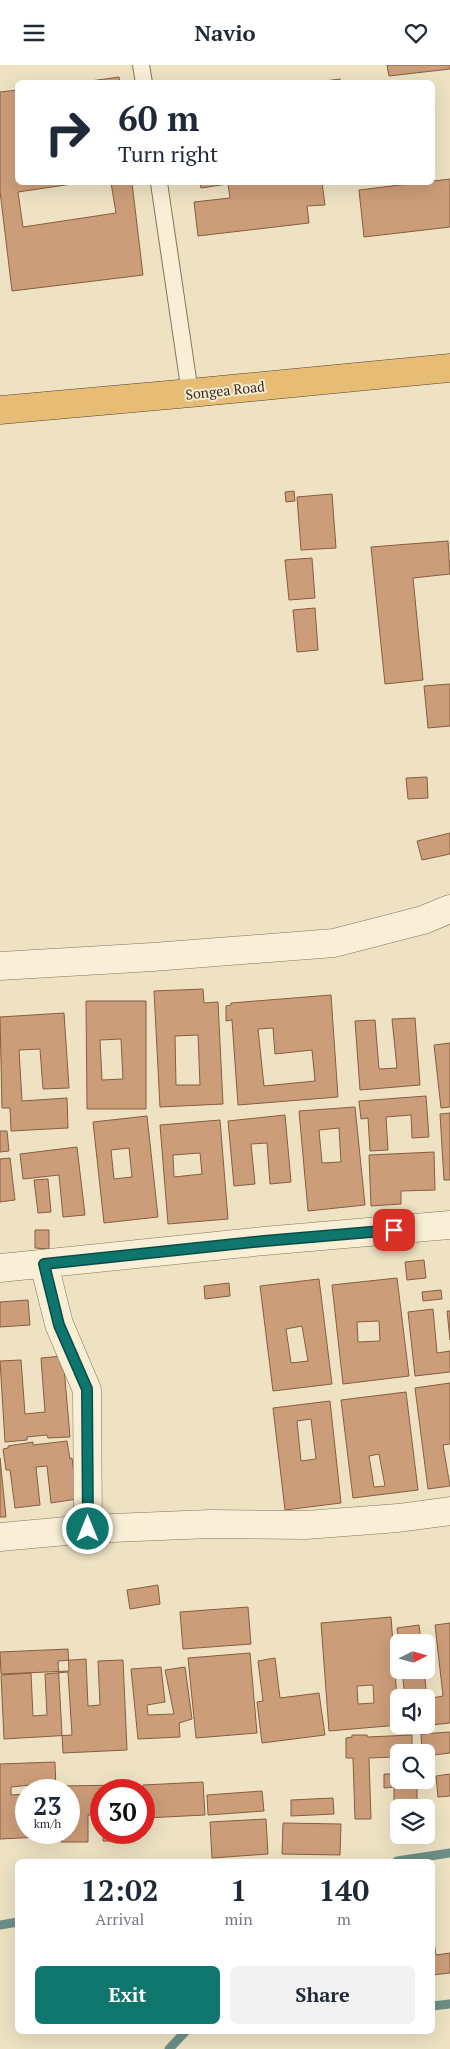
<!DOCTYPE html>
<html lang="en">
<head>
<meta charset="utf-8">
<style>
	:root { --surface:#fff; --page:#f2f2f3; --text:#1f2937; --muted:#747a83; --accent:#0f766e }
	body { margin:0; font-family:"PT Serif",serif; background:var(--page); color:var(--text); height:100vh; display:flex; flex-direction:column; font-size:19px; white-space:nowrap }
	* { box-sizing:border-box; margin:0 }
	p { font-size:16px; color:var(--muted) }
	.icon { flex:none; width:28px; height:28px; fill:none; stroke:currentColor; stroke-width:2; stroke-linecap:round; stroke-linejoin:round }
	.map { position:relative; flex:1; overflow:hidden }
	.side { position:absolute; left:15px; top:1794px; width:420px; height:175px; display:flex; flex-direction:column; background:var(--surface); border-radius:8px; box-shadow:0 5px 20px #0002 }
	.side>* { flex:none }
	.top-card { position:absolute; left:15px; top:15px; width:420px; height:105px; border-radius:8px; box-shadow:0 5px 20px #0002; background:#fff; color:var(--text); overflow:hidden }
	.needle { width:32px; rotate:84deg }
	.tools { position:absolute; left:390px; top:1569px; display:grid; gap:10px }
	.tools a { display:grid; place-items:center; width:45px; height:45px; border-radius:8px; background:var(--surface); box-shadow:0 5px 20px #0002; font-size:25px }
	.speed { position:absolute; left:15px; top:1714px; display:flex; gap:10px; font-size:25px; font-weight:700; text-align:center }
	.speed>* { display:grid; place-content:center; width:65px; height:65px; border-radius:50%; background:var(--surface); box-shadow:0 5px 20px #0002; line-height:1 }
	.speed small { font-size:12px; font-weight:400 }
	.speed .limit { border:8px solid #d22; background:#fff; color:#111 }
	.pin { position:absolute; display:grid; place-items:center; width:42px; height:42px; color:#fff; margin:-21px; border-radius:10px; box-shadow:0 2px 8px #0006 }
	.me { position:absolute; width:55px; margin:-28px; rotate:0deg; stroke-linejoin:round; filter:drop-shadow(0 0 4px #0008) }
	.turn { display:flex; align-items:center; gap:18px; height:105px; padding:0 20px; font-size:22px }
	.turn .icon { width:65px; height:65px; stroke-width:2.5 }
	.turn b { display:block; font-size:35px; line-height:42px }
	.eta { display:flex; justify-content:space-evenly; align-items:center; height:85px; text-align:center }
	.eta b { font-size:30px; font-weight:700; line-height:35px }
	.primary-button { display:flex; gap:10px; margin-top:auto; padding:10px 20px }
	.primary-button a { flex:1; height:58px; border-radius:8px; background:var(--accent); color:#fff; font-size:20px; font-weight:700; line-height:58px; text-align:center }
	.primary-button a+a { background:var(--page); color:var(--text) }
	header { display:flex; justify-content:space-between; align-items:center; height:65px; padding:0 20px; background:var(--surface); font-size:22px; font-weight:700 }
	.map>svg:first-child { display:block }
</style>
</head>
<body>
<header><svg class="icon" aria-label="menu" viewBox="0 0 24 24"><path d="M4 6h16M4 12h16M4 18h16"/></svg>Navio<svg class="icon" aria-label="heart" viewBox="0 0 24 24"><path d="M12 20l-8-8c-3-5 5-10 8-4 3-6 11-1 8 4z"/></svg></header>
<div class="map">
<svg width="450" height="1984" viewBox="0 0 450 1984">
	<rect width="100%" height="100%" fill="#eee2c3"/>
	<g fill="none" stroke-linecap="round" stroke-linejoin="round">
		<path stroke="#6c8f87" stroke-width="9" d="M 397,1796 L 450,1788
			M 0,1860 L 18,1857
			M 432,1941 L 450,1939
			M 169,1984 L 186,1966"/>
	</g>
	<path fill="#cc9d79" stroke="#875d40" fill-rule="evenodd" d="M 387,0 L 450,0 L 450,4 L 389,11 Z
		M 119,12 L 120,18 L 76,18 Z
		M 340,14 L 341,18 L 309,18 Z
		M 18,25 L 18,118 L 79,118 L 18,127 L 23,162 L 116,148 L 111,118 L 132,118 L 143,210 L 12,226 L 0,126 L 0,27 Z
		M 450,114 L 450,162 L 364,172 L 359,125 Z
		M 200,118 L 322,118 L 325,140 L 307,141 L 309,158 L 198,171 L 194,137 L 230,133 L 228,119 L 201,123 Z
		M 294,426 L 295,436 L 286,437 L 285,427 Z
		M 332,429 L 336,483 L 301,485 L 297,432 Z
		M 448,476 L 450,509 L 413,513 L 423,615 L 385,619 L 371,482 Z
		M 312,493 L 315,533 L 289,535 L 285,495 Z
		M 315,543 L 318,585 L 297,587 L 293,545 Z
		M 450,619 L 450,661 L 428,663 L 424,621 Z
		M 427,712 L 428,733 L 408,734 L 406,713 Z
		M 450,768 L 450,789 L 422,795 L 417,776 Z
		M 203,924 L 204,938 L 218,937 L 223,1039 L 160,1042 L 154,926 ZM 198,970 L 200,1020 L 176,1020 L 175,971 Z
		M 331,930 L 338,1032 L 238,1040 L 232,955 L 226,956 L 226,941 L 231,940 L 231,938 ZM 273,963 L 275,989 L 312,985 L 315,1016 L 264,1021 L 258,964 Z
		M 86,936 L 146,936 L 146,1044 L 87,1044 ZM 121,974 L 123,1014 L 102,1015 L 100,975 Z
		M 64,948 L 69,1023 L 43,1024 L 40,984 L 19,985 L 22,1036 L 67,1033 L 68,1063 L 11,1066 L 10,1043 L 2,1043 L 0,952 Z
		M 415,953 L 420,1020 L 360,1025 L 355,956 L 375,955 L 379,1004 L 397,1003 L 392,954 Z
		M 450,978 L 450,1042 L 441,1043 L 434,980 Z
		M 426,1031 L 429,1072 L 412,1073 L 411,1050 L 386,1052 L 388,1085 L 370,1086 L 368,1053 L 361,1054 L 359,1036 Z
		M 355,1042 L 365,1140 L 308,1146 L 299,1046 ZM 339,1063 L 341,1097 L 322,1098 L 319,1065 Z
		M 450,1048 L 450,1115 L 444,1115 L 440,1049 Z
		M 285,1050 L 291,1117 L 270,1119 L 267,1078 L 251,1079 L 255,1119 L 234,1121 L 228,1056 Z
		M 147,1051 L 158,1152 L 104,1158 L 93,1057 ZM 129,1083 L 132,1112 L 114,1114 L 111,1085 Z
		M 220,1055 L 228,1154 L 168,1159 L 160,1060 ZM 200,1088 L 202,1109 L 174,1112 L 173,1090 Z
		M 0,1066 L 7,1066 L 9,1086 L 0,1087 Z
		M 77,1082 L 85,1150 L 63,1152 L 59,1110 L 23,1114 L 20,1089 Z
		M 434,1087 L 435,1125 L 401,1126 L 401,1139 L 371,1141 L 369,1090 Z
		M 10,1093 L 15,1135 L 0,1137 L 0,1094 Z
		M 48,1114 L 51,1147 L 38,1148 L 34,1115 Z
		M 35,1165 L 49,1165 L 49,1184 L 35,1183 Z
		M 424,1195 L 426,1213 L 407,1215 L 405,1197 Z
		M 397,1213 L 409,1311 L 343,1319 L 332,1220 ZM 379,1256 L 380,1276 L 358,1277 L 357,1257 Z
		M 319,1214 L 332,1319 L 273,1326 L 260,1221 ZM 302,1261 L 308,1296 L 291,1298 L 286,1264 Z
		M 229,1218 L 230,1231 L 205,1234 L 204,1221 Z
		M 441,1225 L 442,1234 L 423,1236 L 422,1227 Z
		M 28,1235 L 30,1260 L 0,1262 L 0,1237 Z
		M 433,1244 L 437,1288 L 450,1286 L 450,1307 L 415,1311 L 408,1247 Z
		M 447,1246 L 450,1246 L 450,1275 Z
		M 63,1291 L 70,1372 L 48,1373 L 47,1370 L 27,1372 L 27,1375 L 5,1377 L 0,1296 L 21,1295 L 25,1349 L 45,1347 L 41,1293 Z
		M 450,1318 L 450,1379 L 443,1380 L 450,1421 L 428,1424 L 415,1323 Z
		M 406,1327 L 418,1425 L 353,1433 L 341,1335 ZM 379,1389 L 385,1421 L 374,1422 L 369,1391 Z
		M 330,1336 L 341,1438 L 285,1445 L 273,1343 ZM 311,1354 L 316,1394 L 301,1396 L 297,1356 Z
		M 67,1376 L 70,1394 L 72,1393 L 77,1434 L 51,1438 L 47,1401 L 36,1402 L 40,1440 L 15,1443 L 10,1405 L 6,1405 L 3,1384 L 8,1383 L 8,1381 L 33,1377 L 33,1380 Z
		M 0,1393 L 6,1452 L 0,1452 Z
		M 158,1520 L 160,1539 L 130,1544 L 127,1525 Z
		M 248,1542 L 251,1579 L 183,1584 L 180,1547 Z
		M 391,1552 L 399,1660 L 329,1666 L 321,1558 ZM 373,1620 L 374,1638 L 358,1639 L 357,1621 Z
		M 450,1558 L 450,1658 L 411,1662 L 410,1660 L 426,1660 L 426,1632 L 405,1632 L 402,1605 L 424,1605 L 427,1634 L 443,1631 L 435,1560 Z
		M 419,1560 L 421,1578 L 399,1578 L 397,1563 Z
		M 68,1584 L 69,1606 L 1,1609 L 0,1587 Z
		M 250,1588 L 257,1668 L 196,1673 L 188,1593 Z
		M 275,1593 L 280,1633 L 319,1628 L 325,1670 L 262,1678 L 257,1637 L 263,1636 L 258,1596 Z
		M 86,1594 L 88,1641 L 100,1640 L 98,1596 L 123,1595 L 127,1685 L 63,1688 L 58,1596 Z
		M 161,1602 L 165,1637 L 147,1640 L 148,1650 L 174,1649 L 165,1605 L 185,1602 L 192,1654 L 179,1658 L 180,1672 L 138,1674 L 131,1604 Z
		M 68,1607 L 72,1670 L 4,1674 L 1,1610 L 31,1608 L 33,1651 L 47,1650 L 45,1609 Z
		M 450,1667 L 450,1688 L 426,1691 L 426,1688 L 422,1688 L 421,1669 Z
		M 352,1670 L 367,1670 L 368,1672 L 412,1670 L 412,1685 L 416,1685 L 416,1688 L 399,1688 L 399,1715 L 417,1715 L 417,1742 L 399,1742 L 399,1748 L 394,1748 L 394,1722 L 384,1723 L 384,1709 L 394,1709 L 393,1692 L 369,1693 L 371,1754 L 355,1754 L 353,1693 L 346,1693 L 346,1673 L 352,1672 Z
		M 55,1697 L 56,1725 L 42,1725 L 41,1719 L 11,1722 L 11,1730 L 26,1729 L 26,1768 L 59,1768 L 59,1771 L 0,1774 L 0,1699 Z
		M 450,1709 L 450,1731 L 438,1732 L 436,1711 Z
		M 203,1717 L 205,1750 L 145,1753 L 143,1720 Z
		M 125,1720 L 125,1725 L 101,1725 L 101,1750 L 88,1750 L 88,1777 L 61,1777 L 61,1768 L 69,1768 L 69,1725 L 60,1725 L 60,1721 Z
		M 262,1726 L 264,1746 L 208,1750 L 207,1730 Z
		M 333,1733 L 334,1749 L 291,1751 L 291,1735 Z
		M 266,1754 L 268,1789 L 212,1793 L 210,1757 Z
		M 283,1758 L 341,1759 L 340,1790 L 282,1789 Z
		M 103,1768 L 125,1768 L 126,1776 L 103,1776 Z
		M 432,1865 L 436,1890 L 450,1888 L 450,1908 L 432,1910 Z"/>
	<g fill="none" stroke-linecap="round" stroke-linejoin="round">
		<defs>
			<path id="service" d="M 141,0 L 144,18
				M 159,118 L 190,328"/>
			<path id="minor" d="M 0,901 L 153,892 L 334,878 L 423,855 L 450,844
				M 44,1199 L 59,1259 L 87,1325 L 88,1464
				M 0,1203 L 264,1176 L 450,1160
				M 0,1472 L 88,1464 L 210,1459 L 306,1460 L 398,1453 L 450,1446"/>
			<path id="trunk" d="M 0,345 L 190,328 L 450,303"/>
		</defs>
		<use href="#service" stroke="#88735a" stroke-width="18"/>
		<use href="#minor" stroke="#88735a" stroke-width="29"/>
		<use href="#trunk" stroke="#56412e" stroke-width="29"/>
		<use href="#service" stroke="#f9efd6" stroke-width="16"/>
		<use href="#minor" stroke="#f9efd6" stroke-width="28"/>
		<use href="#trunk" stroke="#e7bd76" stroke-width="28"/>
	</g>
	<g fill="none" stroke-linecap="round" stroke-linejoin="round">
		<defs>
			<path id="route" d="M 88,1464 L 87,1324 L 59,1260 L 44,1199 L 264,1176 L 394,1165"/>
		</defs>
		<use href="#route" stroke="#0a4d48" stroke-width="12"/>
		<use href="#route" stroke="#0f766e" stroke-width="9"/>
	</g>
	<g text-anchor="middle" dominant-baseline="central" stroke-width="4" stroke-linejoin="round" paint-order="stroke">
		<g font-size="14" fill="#382b1e" stroke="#f5ecd2">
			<text transform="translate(225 325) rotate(-6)">Songea Road</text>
		</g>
	</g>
</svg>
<div class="tools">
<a><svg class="needle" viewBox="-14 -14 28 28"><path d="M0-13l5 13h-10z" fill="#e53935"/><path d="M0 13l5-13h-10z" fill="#747a83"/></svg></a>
<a><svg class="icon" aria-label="sound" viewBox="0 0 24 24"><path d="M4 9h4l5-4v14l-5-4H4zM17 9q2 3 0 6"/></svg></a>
<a><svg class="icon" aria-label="search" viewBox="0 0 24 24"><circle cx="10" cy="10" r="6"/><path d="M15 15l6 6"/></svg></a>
<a><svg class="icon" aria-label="layers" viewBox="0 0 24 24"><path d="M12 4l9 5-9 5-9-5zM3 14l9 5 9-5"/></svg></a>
</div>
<div class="speed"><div>23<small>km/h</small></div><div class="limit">30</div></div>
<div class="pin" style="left:394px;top:1165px;background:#d93025"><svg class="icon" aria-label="arrive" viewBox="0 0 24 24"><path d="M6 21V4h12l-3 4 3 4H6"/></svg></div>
<svg class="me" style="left:88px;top:1464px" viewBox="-20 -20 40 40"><circle r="17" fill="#0f766e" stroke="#fff" stroke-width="3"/><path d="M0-11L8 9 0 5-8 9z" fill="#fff"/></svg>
<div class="top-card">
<div class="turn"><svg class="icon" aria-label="right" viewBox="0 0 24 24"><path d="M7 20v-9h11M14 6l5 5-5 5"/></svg><div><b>60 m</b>Turn right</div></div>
</div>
<section class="side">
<div class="eta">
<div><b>12:02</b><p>Arrival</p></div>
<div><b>1</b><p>min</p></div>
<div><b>140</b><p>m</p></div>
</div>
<div class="primary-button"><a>Exit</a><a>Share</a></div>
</section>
</div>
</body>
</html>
